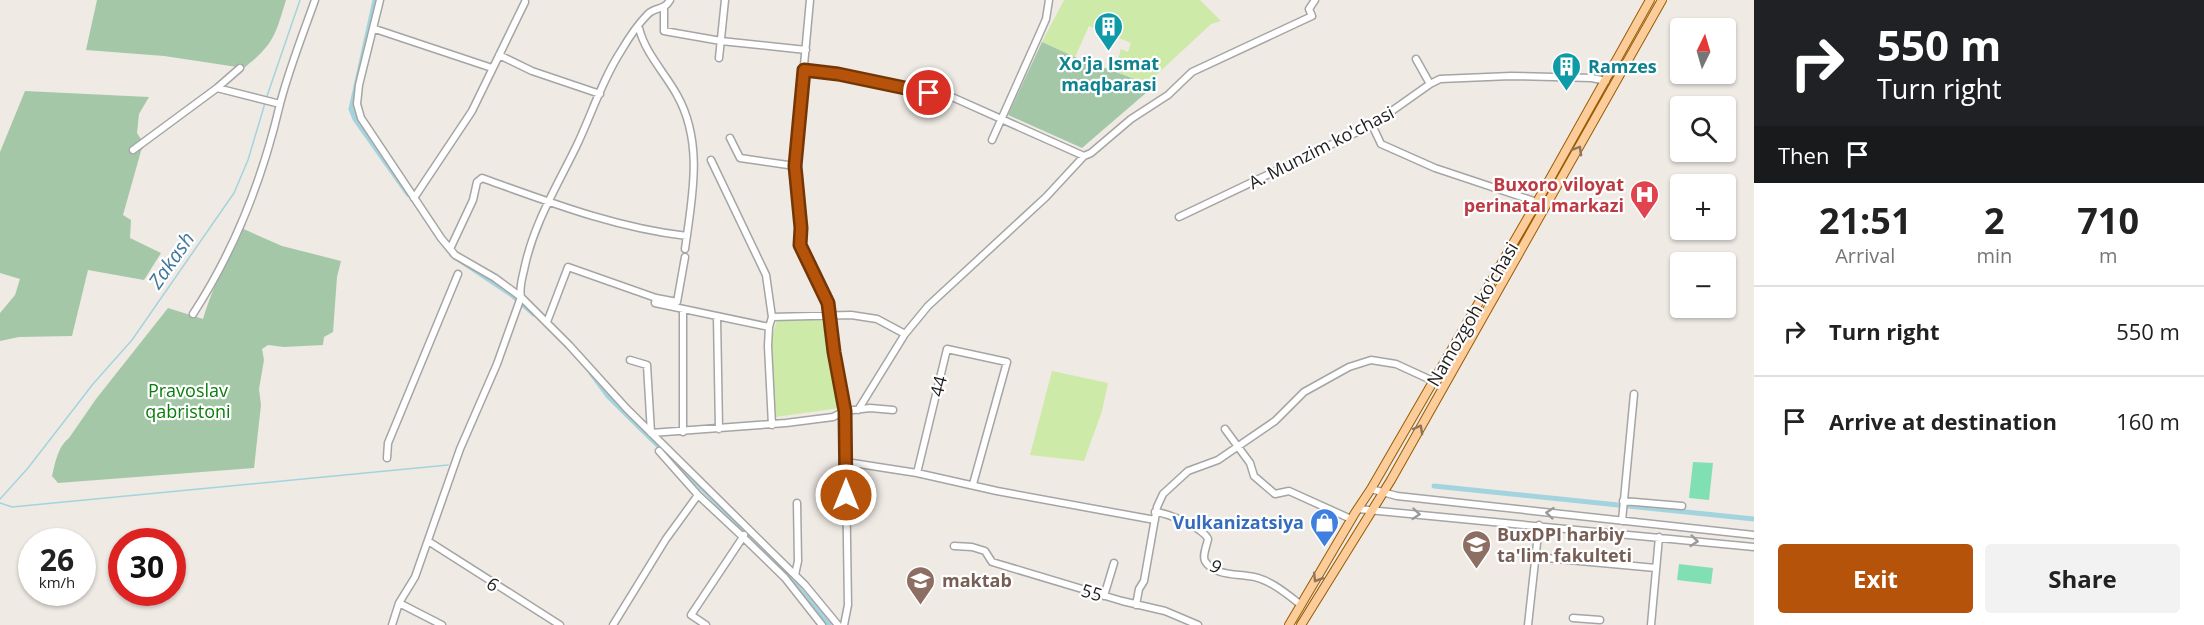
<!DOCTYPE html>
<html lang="en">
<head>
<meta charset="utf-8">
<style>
	:root { --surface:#fff; --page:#f2f2f2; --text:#222; --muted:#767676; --line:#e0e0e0; --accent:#b45309 }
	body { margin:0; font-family:"Open Sans",sans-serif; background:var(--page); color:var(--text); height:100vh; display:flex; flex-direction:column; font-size:22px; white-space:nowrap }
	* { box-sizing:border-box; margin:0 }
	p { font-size:20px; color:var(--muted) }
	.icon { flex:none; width:33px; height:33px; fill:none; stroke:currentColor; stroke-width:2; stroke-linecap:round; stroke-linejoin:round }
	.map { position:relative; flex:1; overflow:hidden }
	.side { display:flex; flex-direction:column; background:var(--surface); width:450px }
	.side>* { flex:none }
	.top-card { background:#202124; color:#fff; overflow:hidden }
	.needle { width:39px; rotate:5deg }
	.tools { position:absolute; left:1670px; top:18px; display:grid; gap:12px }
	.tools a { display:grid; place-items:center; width:66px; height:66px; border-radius:6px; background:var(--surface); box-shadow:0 2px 4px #0004; font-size:30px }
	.speed { position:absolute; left:18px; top:528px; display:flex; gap:12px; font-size:30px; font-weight:700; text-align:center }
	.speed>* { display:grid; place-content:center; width:78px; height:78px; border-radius:50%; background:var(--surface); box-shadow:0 2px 4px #0004; line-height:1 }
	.speed small { font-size:15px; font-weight:400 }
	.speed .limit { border:9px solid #d22; background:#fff; color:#111 }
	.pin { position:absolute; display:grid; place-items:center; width:51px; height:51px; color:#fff; margin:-26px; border:3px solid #fff; border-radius:50%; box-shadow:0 2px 6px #0007 }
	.me { position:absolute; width:66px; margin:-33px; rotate:0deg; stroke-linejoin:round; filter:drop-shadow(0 0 4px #0008) }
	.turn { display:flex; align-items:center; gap:21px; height:126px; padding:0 24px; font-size:27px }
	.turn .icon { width:78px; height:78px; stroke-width:2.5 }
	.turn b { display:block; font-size:42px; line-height:51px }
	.then { display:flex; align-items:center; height:57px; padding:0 24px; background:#0003; gap:12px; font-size:22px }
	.eta { display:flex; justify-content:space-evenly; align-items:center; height:102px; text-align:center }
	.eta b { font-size:36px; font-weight:700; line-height:42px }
	.primary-button { display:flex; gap:12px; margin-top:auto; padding:12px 24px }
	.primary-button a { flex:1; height:69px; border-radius:6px; background:var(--accent); color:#fff; font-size:24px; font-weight:700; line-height:69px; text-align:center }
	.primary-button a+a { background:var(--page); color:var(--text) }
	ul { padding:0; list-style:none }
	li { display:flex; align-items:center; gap:18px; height:90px; padding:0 24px; border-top:2px solid var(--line) }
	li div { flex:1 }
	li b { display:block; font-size:22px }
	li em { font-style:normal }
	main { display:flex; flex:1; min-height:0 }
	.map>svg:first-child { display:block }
</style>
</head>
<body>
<main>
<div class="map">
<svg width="1754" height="625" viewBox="0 0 1754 625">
	<rect width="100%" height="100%" fill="#efeae4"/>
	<path fill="#cdeaa8" d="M 1064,0 L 1200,0 L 1221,21 L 1211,24 L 1152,79 L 1150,84 L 1114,71 L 1121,49 L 1128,52 L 1131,43 L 1089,26 L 1075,57 L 1042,42 Z
		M 786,318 L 821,320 L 827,331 L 839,408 L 776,417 C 773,386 764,348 778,319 Z
		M 1052,371 L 1108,383 L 1102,411 L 1084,461 L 1030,455 Z"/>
	<path fill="#a4c8a7" d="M 97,0 L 286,0 C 275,36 274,44 244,68 L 164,56 L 86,50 Z
		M 1042,42 L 1075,57 L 1154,86 L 1082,148 L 1008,115 Z
		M 25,91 L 149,97 L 139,114 L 137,133 L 145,145 L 141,151 L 123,215 L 131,220 L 130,238 L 161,253 L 144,280 L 88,270 L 72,336 L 19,337 L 0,341 L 0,313 L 15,295 L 20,279 L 0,273 L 0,152 Z
		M 239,227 L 282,246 L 341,261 L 337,277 L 333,332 L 324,337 L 323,345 L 284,347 L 268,345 L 262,349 L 264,360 L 259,389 L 261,405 L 254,468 L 58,483 L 52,476 C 55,463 58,446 69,438 L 96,399 L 168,308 L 203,319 C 212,288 228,258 239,227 Z"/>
	<path fill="#80e0b4" d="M 1693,462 L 1713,463 L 1709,500 L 1689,498 Z
		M 1679,564 L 1713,568 L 1711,584 L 1677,580 Z"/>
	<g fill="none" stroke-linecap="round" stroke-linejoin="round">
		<path stroke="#a3d4de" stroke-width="1.5" d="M 266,99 L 300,0
			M 0,499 L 28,468 L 93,384 L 132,340 L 234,193 L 248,160 L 265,103
			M 0,503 L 12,507 L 448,465"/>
		<path stroke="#a3d4de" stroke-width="5" d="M 375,0 L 351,109 L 355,119 L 408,194
			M 452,255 L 512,295 L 534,314
			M 591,373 L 608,396 C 683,472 763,542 829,625
			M 1434,486 L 1754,519"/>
		<defs>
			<path id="minor" d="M 380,0 L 359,85 L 357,104 L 361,118 L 441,238 L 455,255 L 495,278 L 521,297 L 569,345 L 627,409 L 805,585 L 838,625
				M 810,0 L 796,152 L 801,228 L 800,245 L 828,303 L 834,352 L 845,411 L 848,605 L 844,625
				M 664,8 L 664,31 L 721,41 L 806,50
				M 639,28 C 645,53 665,73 677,95 C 704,143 692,198 685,249
				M 375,29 L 492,68
				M 499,55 L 532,71 L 600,94
				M 719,58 L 725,0
				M 1416,59 L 1430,84
				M 804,70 L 838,74 L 952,97 L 1084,156 L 1091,153 L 1131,119 L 1168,95 L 1192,72 L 1312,16 L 1309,9 L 1315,0
				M 217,88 L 280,104
				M 1372,125 L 1381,144 L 1435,168 L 1537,202
				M 730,138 L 740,158 L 795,166
				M 992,140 L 1039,35 L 1046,19 L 1049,0
				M 133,150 L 217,88 L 240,68
				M 711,160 L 766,275 L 772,317 L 769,327 L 768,346 L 772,425
				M 414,198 L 472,111 L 525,2
				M 1179,217 L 1372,125 L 1430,84 L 1440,79 L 1511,76 L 1592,78 L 1606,81
				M 450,249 L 473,200 L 477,182 L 482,178 C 549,202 616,228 687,236
				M 656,298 L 677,302 L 685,257
				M 683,309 L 683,432
				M 193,314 C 234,251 263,177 280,104 C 289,69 303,34 315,0
				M 717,317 L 719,429
				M 772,317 L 851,315 L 877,319 L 905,334
				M 547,322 L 568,267 L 656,298 L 655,303 L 769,327
				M 630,360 L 647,365 L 651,433 L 786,423 L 833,417 L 845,411 L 870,408 L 893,410
				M 858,410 L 905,334 L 928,306 L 1046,197 L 1084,156
				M 1225,429 L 1250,463 L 1254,476 L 1275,494 L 1289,491 L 1351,519
				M 659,451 L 698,495 L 743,537 L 744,535
				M 387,458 L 388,443 L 458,274
				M 846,462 L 917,473 L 997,491 L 1155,520
				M 917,473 L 947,349 L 1007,362 L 973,484
				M 1371,489 L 1397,496 L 1754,535
				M 1623,501 L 1682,506
				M 1358,509 L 1754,547
				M 1155,512 C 1168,513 1203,528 1208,539 C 1207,545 1202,556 1205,561 C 1213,575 1235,574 1248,576 C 1267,577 1287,594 1301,605
				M 1622,521 L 1634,394
				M 428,541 L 560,625
				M 954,546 L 972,547 L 985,551 L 992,562 L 1122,601 L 1165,611 L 1198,625
				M 1535,557 L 1656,568
				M 795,575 L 798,561 L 797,503
				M 1104,596 L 1114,563
				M 399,603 L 442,625
				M 1136,605 L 1139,589 L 1144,581 L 1157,507 L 1163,494 L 1188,471 L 1218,460 L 1275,421 L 1304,392 L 1349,367 L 1371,360 L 1396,364 L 1433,381
				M 1573,618 L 1600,620
				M 392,625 L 399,603 L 415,577 L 460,449 L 497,364 L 521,297 C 519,288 522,279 524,270 C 533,225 556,188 576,147 C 591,116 602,80 621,51 C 628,39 638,24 648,14 C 656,6 664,11 670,0
				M 613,625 L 666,539 L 698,495
				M 706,625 L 691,615 L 743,537 L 785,578 L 822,625
				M 1528,625 L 1539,525
				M 1651,625 L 1659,537"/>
			<path id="major" d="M 1289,625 L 1355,513 L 1371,489 L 1537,202 L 1650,0
				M 1301,625 L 1391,480 L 1662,0"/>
		</defs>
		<use href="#minor" stroke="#a5a5a5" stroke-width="9"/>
		<use href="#major" stroke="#985b00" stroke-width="10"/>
		<use href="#minor" stroke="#fff" stroke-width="6"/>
		<use href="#major" stroke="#fdcc9b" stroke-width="8"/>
	</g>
	<defs><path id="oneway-chevron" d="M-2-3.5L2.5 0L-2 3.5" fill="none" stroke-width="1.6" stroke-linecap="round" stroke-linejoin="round" transform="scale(1.5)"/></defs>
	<g stroke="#8e755c">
		<use href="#oneway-chevron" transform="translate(1578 150) rotate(-60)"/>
		<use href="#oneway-chevron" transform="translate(1419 429) rotate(-61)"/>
		<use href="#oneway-chevron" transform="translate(1317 578) rotate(121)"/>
	</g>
	<g stroke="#9a9a9a">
		<use href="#oneway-chevron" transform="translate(1550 513) rotate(-174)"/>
		<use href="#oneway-chevron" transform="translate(1416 514) rotate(5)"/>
		<use href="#oneway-chevron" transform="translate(1694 541) rotate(6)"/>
	</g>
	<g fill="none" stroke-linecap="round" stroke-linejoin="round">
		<defs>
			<path id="route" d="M 846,495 L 845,411 L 834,352 L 828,303 L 800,245 L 801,228 L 795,166 L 804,70 L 838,74 L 929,93"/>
		</defs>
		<use href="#route" stroke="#753606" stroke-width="15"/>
		<use href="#route" stroke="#b45309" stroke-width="10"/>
	</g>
	<defs>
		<symbol id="building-pin" viewBox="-11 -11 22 30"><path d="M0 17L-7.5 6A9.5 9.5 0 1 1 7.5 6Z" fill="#0f9aa8" stroke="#fff"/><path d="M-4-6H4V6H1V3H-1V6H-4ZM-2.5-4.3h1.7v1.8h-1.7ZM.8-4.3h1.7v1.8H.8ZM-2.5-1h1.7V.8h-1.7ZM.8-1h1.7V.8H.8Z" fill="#fff"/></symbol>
		<symbol id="hospital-pin" viewBox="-11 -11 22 30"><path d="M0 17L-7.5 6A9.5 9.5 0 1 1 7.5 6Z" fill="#e0444e" stroke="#fff"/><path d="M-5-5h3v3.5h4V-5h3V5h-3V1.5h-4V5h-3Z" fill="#fff"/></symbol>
		<symbol id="shop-pin" viewBox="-11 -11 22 30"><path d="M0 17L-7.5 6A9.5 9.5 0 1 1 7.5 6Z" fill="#3f7fe0" stroke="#fff"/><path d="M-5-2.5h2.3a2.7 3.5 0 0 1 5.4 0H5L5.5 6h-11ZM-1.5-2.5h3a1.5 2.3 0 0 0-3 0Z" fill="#fff"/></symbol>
		<symbol id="university-pin" viewBox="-11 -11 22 30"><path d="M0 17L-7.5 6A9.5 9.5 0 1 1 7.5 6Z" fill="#8d6e63" stroke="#fff"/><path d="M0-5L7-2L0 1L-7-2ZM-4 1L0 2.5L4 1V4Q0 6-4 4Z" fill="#fff"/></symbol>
		<symbol id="school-pin" viewBox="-11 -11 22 30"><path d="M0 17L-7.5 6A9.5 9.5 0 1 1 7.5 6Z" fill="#8d6e63" stroke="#fff"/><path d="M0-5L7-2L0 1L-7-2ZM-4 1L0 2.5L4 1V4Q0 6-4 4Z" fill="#fff"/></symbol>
	</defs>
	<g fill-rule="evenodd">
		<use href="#building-pin" x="1092" y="10" width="33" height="45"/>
		<use href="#building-pin" x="1550" y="50" width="33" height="45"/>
		<use href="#hospital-pin" x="1628" y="178" width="33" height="45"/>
		<use href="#shop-pin" x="1308" y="506" width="33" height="45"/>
		<use href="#university-pin" x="1460" y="528" width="33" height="45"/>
		<use href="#school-pin" x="904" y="564" width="33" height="45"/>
	</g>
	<g text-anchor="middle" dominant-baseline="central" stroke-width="4.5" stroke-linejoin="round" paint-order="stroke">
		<g font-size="18" font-weight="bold" fill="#0d838f" stroke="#fff">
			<text x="1109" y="63">Xo'ja Ismat<tspan x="1109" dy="21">maqbarasi</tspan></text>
			<text x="1588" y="66" text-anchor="start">Ramzes</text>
		</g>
		<g font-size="18" fill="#1e1e1e" stroke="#fff">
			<text transform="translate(1321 147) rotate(-27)">A. Munzim ko'chasi</text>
			<text transform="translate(1472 314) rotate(-60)">Namozgoh ko'chasi</text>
			<text transform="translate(938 386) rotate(-76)">44</text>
			<text transform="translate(1216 566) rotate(32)">9</text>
			<text transform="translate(493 584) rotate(33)">6</text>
			<text transform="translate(1092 592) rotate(17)">55</text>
		</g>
		<g font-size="18" font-weight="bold" fill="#be3a42" stroke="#fff" text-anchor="end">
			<text x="1624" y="184">Buxoro viloyat<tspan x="1624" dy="21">perinatal markazi</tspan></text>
		</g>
		<g font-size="18" fill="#0a7e0c" stroke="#fff">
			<text x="188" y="390">Pravoslav<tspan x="188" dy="21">qabristoni</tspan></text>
		</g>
		<g font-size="18" font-weight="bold" fill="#366cbe" stroke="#fff" text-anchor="end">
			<text x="1304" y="522">Vulkanizatsiya</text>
		</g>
		<g font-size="18" font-weight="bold" fill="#785e54" stroke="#fff" text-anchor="start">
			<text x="1497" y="534">BuxDPI harbiy<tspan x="1497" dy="21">ta'lim fakulteti</tspan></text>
			<text x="942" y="580">maktab</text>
		</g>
		<g font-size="20" font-style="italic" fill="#43789f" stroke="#fff">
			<text transform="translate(171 260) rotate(-55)">Zakash</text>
		</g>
	</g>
</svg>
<div class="tools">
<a><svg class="needle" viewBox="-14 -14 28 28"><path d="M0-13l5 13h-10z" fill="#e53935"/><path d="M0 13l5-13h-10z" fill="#767676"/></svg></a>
<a><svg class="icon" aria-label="search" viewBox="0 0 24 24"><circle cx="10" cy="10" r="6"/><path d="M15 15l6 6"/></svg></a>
<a>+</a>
<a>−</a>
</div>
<div class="speed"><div>26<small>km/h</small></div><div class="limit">30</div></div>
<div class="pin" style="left:929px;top:93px;background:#d93025"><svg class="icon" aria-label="arrive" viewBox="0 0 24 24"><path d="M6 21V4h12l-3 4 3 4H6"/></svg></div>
<svg class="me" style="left:846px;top:495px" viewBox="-20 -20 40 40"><circle r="17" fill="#b45309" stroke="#fff" stroke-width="3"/><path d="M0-11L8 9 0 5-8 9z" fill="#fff"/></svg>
</div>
<section class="side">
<div class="top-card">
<div class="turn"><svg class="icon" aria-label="right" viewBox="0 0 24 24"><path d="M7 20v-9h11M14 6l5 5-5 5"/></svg><div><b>550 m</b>Turn right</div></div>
<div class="then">Then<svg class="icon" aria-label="arrive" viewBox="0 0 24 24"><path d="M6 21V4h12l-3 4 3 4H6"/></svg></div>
</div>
<div class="eta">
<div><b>21:51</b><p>Arrival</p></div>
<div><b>2</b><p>min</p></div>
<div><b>710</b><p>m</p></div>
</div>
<ul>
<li><svg class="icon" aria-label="right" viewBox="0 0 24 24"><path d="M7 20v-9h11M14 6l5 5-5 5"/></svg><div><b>Turn right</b></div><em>550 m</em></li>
<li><svg class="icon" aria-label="arrive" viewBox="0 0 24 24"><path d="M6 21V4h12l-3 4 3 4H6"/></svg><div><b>Arrive at destination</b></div><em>160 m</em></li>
</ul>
<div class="primary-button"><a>Exit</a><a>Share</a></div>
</section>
</main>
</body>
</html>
